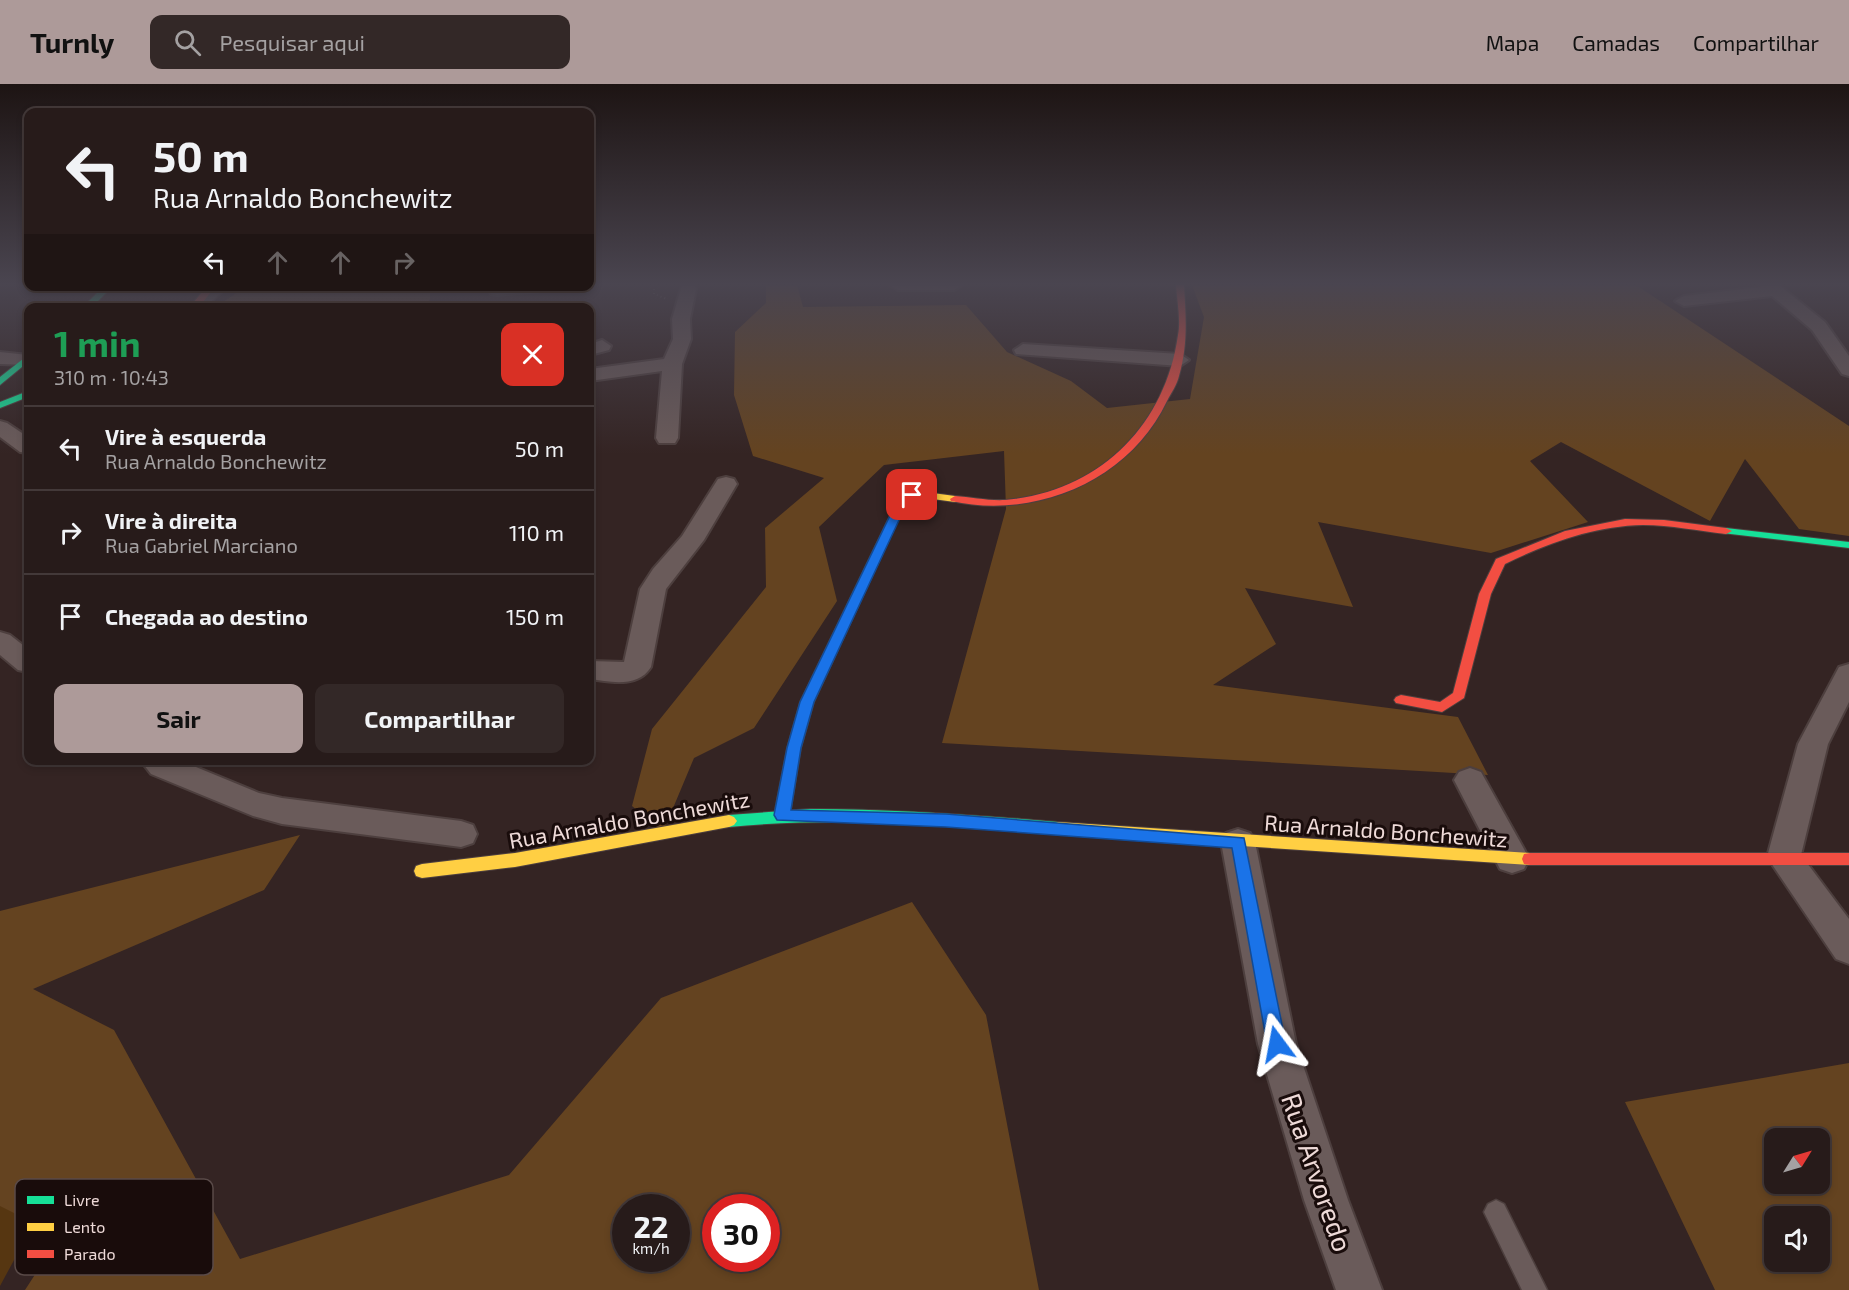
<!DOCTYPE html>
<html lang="pt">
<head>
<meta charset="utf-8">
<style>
	:root { --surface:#271b1a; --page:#332827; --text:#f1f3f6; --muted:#a4a1a2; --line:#433939; --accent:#ad9a99 }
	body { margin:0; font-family:"Exo 2",sans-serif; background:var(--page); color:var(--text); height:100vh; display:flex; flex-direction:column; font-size:22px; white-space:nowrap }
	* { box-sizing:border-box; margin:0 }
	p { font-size:20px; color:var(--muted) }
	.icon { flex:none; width:33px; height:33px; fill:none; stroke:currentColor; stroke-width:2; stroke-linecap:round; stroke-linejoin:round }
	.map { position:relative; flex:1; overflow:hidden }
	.side { position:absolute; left:24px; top:219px; width:570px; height:462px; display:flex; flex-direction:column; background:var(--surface); border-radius:12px; box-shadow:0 3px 9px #0003,0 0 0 2px var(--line) }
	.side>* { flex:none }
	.top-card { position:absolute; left:24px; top:24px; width:570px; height:183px; border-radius:12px; box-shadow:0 3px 9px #0003,0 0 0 2px var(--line); background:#271b1a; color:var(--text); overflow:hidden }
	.needle { width:39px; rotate:53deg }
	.controls { position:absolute; left:1764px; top:1044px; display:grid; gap:12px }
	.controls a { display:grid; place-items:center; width:66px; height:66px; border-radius:12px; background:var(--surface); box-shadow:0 3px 9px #0003,0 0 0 2px var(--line); font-size:30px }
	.speed { position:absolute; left:612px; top:1110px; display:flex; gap:12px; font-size:30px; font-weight:700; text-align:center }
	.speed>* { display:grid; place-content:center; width:78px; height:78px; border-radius:50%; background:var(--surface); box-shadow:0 3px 9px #0003,0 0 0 2px var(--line); line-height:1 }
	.speed small { font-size:15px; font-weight:400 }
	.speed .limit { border:9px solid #d22; background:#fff; color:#111 }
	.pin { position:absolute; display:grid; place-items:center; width:51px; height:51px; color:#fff; margin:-26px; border-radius:12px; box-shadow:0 3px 9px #0006 }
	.me { position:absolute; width:66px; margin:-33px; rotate:347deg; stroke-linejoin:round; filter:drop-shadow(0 0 4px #0008) }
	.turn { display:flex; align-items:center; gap:21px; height:126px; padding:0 30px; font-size:27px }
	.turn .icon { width:78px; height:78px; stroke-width:2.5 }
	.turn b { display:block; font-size:42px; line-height:51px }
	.lanes { display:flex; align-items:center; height:57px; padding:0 30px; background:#0003; justify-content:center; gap:30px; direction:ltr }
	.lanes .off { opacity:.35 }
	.round { display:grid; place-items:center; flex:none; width:63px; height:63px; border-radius:12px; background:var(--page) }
	.summary { display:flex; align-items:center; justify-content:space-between; height:102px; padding:0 30px }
	h1 { font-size:36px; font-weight:700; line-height:45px; color:#1e9e55 }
	.action { display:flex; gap:12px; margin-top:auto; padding:12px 30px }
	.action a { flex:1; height:69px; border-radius:12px; background:var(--accent); color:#111; font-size:24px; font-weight:700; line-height:69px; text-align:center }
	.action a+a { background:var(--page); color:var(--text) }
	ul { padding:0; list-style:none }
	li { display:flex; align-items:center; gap:18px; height:84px; padding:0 30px; border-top:2px solid var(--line) }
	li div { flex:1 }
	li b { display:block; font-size:22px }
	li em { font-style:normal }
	header { display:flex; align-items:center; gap:36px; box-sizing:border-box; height:84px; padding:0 30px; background:var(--accent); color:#111 }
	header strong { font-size:28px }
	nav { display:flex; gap:33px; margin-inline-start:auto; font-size:21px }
	.search { width:420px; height:54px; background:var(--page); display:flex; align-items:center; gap:15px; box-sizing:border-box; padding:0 21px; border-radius:12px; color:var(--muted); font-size:22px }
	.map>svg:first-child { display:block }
</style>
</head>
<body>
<header>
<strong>Turnly</strong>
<div class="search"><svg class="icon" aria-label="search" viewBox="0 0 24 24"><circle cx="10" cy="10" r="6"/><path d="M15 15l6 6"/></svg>Pesquisar aqui</div>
<nav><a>Mapa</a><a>Camadas</a><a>Compartilhar</a></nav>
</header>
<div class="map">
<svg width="1849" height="1206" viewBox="0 0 1849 1206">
	<rect width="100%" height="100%" fill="#342423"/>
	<path fill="#563611" d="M 0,1084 L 60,1091 L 0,1202 Z"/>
	<path fill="#644320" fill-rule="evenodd" d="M 766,201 L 797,201 L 803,223 L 966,221 L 1007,268 L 1071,297 L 1107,324 L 1190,315 L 1204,233 L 1192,201 L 1636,201 L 1849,342 L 1849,452 L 1799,445 L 1745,375 L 1710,437 L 1561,358 L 1530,377 L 1588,438 L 1491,469 L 1318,438 L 1353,523 L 1245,504 L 1276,560 L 1213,601 L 1458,633 L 1488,691 L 942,659 L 1006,425 L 1004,367 L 884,381 L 819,443 L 837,517 L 754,644 L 694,674 L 663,748 L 632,722 L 652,645 L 766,503 L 765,444 L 824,394 L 753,372 L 734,311 L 735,248 L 766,219 Z
		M 245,203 L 430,204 L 430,215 L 425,224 L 216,223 Z
		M 300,751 L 264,806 L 33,905 L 114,946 L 240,1175 L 509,1091 L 661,914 L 912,818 L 986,931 L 1039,1206 L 25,1206 L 60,1152 L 0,1122 L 0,827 ZM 626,1124 L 676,1124 L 676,1174 L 626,1174 ZM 716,1124 L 766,1124 L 766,1174 L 716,1174 Z
		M 1849,979 L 1849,1206 L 1715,1206 L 1625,1018 ZM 1774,1054 L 1820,1054 L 1820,1100 L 1774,1100 ZM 1774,1132 L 1820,1132 L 1820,1178 L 1774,1178 Z"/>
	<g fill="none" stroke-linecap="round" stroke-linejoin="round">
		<defs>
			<path id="lane" d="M 219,202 L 229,202 L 204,224 L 194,224 Z
				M 1496,1116 L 1504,1120 L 1547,1206 L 1522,1206 L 1484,1128 L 1488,1120 Z"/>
			<path id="street" d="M 682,201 L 694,201 L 696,205 L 690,235 L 691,255 L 682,280 L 678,354 L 675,359 L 659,359 L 656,354 L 662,287 L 590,297 L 590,285 L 664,275 L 673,255 L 672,235 Z
				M 890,201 L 962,201 L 954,206 L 898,206 Z
				M 1760,201 L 1779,201 L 1825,238 L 1849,272 L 1849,292 L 1842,290 L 1812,246 L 1772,212 L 1684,222 L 1675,217 L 1684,212 L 1761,203 Z
				M 491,202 L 549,202 L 541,207 L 497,211 L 491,210 L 489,206 Z
				M 602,256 L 611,262 L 609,266 L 590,271 L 590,260 Z
				M 1023,260 L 1180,270 L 1189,276 L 1180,282 L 1016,270 L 1014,266 Z
				M 0,268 L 28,271 L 28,281 L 0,280 Z
				M 0,337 L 7,339 L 28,353 L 28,369 L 20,368 L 0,353 Z
				M 726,393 L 734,395 L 737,400 L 704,456 L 666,505 L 651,583 C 638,604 611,598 590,595 L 590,577 L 624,578 L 640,505 L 653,485 L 682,452 L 718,395 Z
				M 0,548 L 10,551 L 28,565 L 28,588 L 18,586 L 0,571 Z
				M 1849,580 L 1849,618 L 1828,660 L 1801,771 L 1849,835 L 1849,880 L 1836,875 L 1767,773 L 1798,660 L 1839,583 Z
				M 140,676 L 179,676 L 259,709 L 282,714 L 461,737 L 473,741 L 477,750 L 473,759 L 461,763 L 282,740 L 253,732 L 151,690 Z
				M 1470,684 L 1481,688 L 1524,765 L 1529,775 L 1524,785 L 1512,789 L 1500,785 L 1454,696 L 1459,688 Z
				M 1238,745 L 1250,749 L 1255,758 L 1296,960 L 1348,1116 L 1382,1206 L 1336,1206 L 1304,1116 L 1258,960 L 1221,758 L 1226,749 Z"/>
			<path id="fast" d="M 104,202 L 113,202 L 91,224 L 82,224 Z
				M 28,271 L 28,278 L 0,301 L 0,293 Z
				M 28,307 L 28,313 L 0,324 L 0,318 Z
				M 1726,444 L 1849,458 L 1849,464 L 1722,449 L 1720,447 Z
				M 810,725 C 893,725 975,731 1058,738 L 1063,740 L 1066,744 L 1063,748 L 1058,750 C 948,741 839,732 729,743 L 724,741 L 721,737 L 724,733 L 729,731 Z"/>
			<path id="slow" d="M 925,408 L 955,412 L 960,415 L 955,418 L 925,414 L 906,419 L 814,618 L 801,664 L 790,731 L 787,735 L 782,737 L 777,735 L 774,731 L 787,664 L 800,618 L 897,417 L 898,415 Z
				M 729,731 L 734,733 L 737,737 L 734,741 L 729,743 L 515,783 L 422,794 L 416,792 L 414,787 L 416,782 L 422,780 L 515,769 Z
				M 1058,738 L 1530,769 L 1536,770 L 1538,775 L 1536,780 L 1530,781 L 1058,750 L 1053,748 L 1050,744 L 1053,740 Z"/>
			<path id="jam" d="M 1176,201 L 1184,201 C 1186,234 1188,261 1179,292 C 1177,301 1171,309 1167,317 C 1130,396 1036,436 951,417 L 950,415 L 955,412 C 971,413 989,417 1005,416 C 1098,408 1165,343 1178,251 C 1181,236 1177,217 1176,201 Z
				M 207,202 L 216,202 L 198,224 L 189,224 Z
				M 1625,435 L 1664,436 L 1726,444 L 1732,447 L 1726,450 C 1698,447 1671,441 1643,441 C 1594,442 1548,459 1505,480 L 1491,510 L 1464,614 L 1442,628 L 1396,619 L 1394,616 L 1396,613 L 1401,611 L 1440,618 L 1453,609 L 1479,510 L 1496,475 L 1565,447 Z
				M 1530,769 L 1849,769 L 1849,781 L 1530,781 L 1524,780 L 1522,775 L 1524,770 Z"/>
		</defs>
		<use href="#lane" stroke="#4d3f3e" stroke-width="3"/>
		<use href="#street" stroke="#4d3f3e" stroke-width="4"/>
		<use href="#fast" stroke="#4d3f3e" stroke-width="2"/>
		<use href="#slow" stroke="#4d3f3e" stroke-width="2"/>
		<use href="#jam" stroke="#4d3f3e" stroke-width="2"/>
		<path stroke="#6f6362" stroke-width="2" stroke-dasharray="1 3" stroke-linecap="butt" d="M 654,201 L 654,210 L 667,215"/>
		<use href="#lane" fill="#6a5b5a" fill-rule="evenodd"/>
		<use href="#street" fill="#6a5b5a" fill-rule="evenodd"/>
		<use href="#fast" fill="#16e098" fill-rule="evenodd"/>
		<use href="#slow" fill="#ffcf43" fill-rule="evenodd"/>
		<use href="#jam" fill="#f24e42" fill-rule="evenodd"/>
	</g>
	<linearGradient id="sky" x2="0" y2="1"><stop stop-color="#1d1413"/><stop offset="0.54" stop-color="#4a4550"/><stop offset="1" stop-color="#4a4550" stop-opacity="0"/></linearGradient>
	<rect width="1849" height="370" fill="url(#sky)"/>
	<path fill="#1a73e8" stroke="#114b97" stroke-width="1.5" d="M 912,408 L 917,411 L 907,419 L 814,618 L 801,664 L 791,726 L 946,730 L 1244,754 L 1286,960 L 1283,967 L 1277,969 L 1270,967 L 1267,960 L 1232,764 L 946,743 L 777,736 L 774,731 L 787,664 L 800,618 L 897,417 Z"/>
	<g text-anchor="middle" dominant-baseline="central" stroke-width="6" stroke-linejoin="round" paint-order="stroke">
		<g font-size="22" fill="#eedad8" stroke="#190c0b">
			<text transform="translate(629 735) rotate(-10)">Rua Arnaldo Bonchewitz</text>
			<text transform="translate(1386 746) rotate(4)">Rua Arnaldo Bonchewitz</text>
		</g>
		<g font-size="27" fill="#eedad8" stroke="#190c0b">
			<text transform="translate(1318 1088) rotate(71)">Rua Arvoredo</text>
		</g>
	</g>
	<rect x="15" y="1095" width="198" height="96" rx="9" fill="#190c0b" stroke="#594a48" stroke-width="1.5"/>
	<rect x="27" y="1112" width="27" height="8" fill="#16e098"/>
	<rect x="27" y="1139" width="27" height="8" fill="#ffcf43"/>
	<rect x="27" y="1166" width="27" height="8" fill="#f24e42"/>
	<g font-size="16" fill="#eedad8">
		<text x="64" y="1122">Livre</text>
		<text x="64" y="1149">Lento</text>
		<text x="64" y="1176">Parado</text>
	</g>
</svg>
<div class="controls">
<a><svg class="needle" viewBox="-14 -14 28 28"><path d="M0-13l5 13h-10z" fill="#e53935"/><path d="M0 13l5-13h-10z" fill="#a4a1a2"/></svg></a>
<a><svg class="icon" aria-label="sound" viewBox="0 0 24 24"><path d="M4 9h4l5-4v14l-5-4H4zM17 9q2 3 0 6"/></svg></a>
</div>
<div class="speed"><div>22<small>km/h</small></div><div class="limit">30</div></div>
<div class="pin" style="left:912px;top:411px;background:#d93025"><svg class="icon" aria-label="arrive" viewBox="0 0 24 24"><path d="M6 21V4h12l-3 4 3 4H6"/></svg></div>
<svg class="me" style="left:1277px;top:960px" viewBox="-20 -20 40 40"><path d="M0-17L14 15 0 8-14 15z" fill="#1a73e8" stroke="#fff" stroke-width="4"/></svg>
<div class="top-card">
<div class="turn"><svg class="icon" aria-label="left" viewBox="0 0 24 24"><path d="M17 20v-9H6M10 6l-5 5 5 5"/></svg><div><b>50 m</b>Rua Arnaldo Bonchewitz</div></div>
<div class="lanes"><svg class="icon" aria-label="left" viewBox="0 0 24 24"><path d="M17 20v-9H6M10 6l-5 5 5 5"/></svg><svg class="icon off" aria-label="ahead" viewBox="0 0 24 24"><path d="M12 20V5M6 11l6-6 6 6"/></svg><svg class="icon off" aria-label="ahead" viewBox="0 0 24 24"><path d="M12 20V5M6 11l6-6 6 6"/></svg><svg class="icon off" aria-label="right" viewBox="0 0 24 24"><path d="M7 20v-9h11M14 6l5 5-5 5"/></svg></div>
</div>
<section class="side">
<div class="summary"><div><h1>1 min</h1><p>310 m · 10:43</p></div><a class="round" style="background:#d93025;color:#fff"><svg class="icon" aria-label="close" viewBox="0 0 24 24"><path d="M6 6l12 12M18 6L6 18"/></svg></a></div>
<ul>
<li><svg class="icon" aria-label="left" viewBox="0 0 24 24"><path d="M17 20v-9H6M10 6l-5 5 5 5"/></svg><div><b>Vire à esquerda</b><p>Rua Arnaldo Bonchewitz</p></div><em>50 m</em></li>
<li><svg class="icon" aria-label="right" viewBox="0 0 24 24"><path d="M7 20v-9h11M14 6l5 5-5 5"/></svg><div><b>Vire à direita</b><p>Rua Gabriel Marciano</p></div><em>110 m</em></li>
<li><svg class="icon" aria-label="arrive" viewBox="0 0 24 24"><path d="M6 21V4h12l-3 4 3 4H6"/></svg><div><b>Chegada ao destino</b></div><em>150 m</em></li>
</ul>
<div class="action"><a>Sair</a><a>Compartilhar</a></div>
</section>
</div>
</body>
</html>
